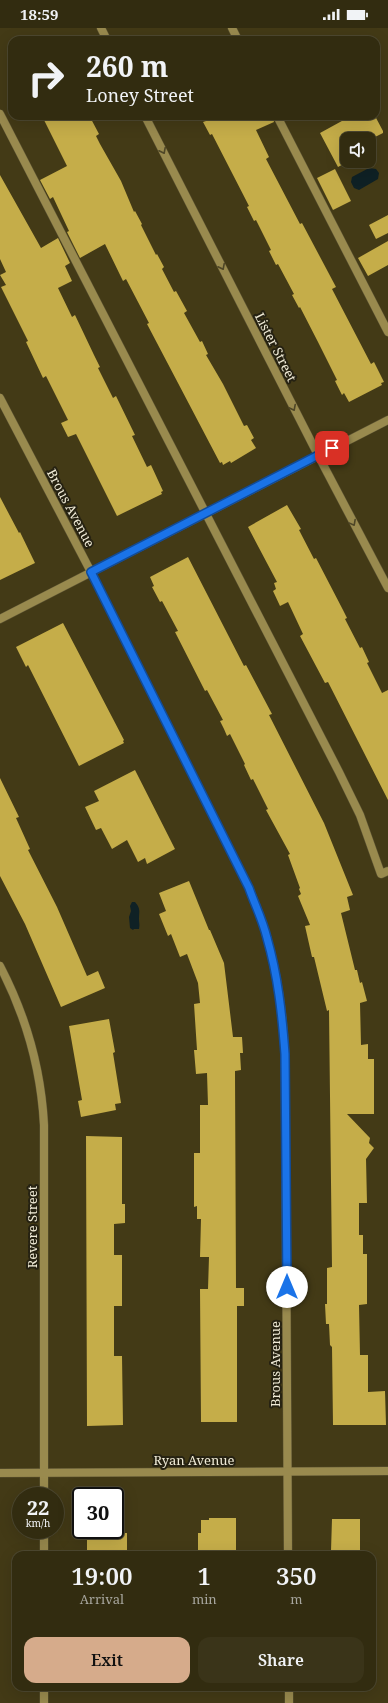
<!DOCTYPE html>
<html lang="en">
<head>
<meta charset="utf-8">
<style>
	:root { --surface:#322c10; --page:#3a3419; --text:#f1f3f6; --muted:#a8a79f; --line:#4d4830; --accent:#d6ab8b }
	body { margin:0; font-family:"Noto Serif",serif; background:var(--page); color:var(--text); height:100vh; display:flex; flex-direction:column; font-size:15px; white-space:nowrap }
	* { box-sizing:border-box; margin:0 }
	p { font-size:13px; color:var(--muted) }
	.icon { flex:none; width:22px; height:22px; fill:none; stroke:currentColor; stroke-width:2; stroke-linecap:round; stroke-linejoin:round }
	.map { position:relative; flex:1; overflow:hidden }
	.panel { position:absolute; left:12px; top:1523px; width:364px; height:140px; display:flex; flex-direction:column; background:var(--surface); border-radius:12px; box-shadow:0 4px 16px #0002,0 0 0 1px var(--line) }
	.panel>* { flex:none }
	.top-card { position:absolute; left:8px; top:8px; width:372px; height:84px; border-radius:12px; box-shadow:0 4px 16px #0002,0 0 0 1px var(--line); background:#322c10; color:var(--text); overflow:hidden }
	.tools { position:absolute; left:340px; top:104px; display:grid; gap:8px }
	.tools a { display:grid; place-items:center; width:36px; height:36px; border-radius:8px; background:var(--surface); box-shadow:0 4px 16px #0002,0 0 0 1px var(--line); font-size:20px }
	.speed { position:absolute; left:12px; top:1459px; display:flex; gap:8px; font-size:20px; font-weight:700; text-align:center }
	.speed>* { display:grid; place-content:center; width:52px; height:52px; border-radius:50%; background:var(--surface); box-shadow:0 4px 16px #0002,0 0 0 1px var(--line); line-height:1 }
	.speed small { font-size:10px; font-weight:400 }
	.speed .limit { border:2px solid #111; border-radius:6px; background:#fff; color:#111 }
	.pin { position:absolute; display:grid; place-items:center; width:34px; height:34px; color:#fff; margin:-17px; border-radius:8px; box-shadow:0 2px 6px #0006 }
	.me { position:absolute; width:44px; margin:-22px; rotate:0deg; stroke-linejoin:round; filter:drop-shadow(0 0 3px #0008) }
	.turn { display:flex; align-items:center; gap:14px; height:84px; padding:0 12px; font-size:18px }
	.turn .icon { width:52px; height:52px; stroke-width:2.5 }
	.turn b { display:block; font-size:28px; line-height:34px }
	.eta { display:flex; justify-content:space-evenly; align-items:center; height:68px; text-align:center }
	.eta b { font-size:24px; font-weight:600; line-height:28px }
	.cta { display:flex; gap:8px; margin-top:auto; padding:8px 12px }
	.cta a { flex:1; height:46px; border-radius:12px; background:var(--accent); color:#111; font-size:16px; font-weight:600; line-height:46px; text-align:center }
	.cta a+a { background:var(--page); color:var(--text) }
	.status { display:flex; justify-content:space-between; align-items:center; height:28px; padding:0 20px; background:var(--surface); direction:ltr }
	.status svg { height:11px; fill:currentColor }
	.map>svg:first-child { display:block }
</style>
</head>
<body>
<div class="status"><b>18:59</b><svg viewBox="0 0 49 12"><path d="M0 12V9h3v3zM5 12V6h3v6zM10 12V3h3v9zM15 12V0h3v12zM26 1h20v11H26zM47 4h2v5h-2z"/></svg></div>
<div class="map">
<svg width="388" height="1675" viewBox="0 0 388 1675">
	<rect width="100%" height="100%" fill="#433a16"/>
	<path fill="#0f2125" d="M 369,140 L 376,141 L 379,145 L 378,151 L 359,162 L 354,160 L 351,154 L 352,149 Z
		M 132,874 L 135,874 C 141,881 139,883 139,891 C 139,895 140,896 139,901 L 134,901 L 133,902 L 130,900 L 129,889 L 131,883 L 130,878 Z"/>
	<path fill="#c5ad49" d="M 42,88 L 73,88 L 75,93 L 84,88 L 86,91 L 90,89 L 99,106 L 96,108 L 100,116 L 121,153 L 134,184 L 135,183 L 142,196 L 141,197 L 156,227 L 157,226 L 164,239 L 162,241 L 174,264 L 176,263 L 187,283 L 184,285 L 200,314 L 202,313 L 208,326 L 206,327 L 223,356 L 244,398 L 247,397 L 254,410 L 251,412 L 256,420 L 231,435 L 230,433 L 223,437 L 222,434 L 220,435 L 147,296 L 149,295 L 126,251 L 123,253 L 105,216 L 80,230 L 67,204 L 69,203 L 53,169 L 50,171 L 40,152 L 67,138 Z
		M 203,88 L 272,88 L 274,94 L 256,102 L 269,129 L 266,131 L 300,196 L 302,195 L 336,259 L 332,261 L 371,336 L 374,334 L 384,354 L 381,355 L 382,357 L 349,374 L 344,365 L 342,367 L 335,353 L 337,352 L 318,314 L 300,279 L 299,280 L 292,267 L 294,266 L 278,236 L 276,237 L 269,223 L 271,222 L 256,192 L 254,193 L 247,179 L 249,178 L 212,106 L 210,107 L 203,94 L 206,93 Z
		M 351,88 L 375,88 L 383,103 L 383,105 L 373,110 L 377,118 L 369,122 L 369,111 L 347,111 L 347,133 L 349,133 L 338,139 L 320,105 Z
		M 335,141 L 351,173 L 333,182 L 317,150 Z
		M 0,147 L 41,220 L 58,210 L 70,235 L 65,238 L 72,253 L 58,260 L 72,289 L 75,287 L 94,327 L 100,339 L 98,340 L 113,370 L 116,368 L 135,407 L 132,408 L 147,439 L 151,437 L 163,463 L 161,464 L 162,466 L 117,488 L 76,406 L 68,409 L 61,395 L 68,392 L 46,348 L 43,350 L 26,314 L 28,313 L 1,259 L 6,257 L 0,247 L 6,244 L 0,231 Z
		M 388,187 L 388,205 L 376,211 L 369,197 Z
		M 388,213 L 388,237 L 368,248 L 358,230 Z
		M 0,469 L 19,505 L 20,504 L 35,535 L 0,552 Z
		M 287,477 L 301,501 L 299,502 L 314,531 L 316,530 L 343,582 L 347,590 L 345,591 L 360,620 L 362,619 L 369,634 L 367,635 L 382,665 L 388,662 L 388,772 L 328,654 L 325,655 L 300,608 L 303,606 L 288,574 L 280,578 L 273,563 L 276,561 L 274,555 L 277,554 L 248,499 Z
		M 188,529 L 244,638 L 246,637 L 272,686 L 269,687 L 324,795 L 353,867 L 347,869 L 350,882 L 341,885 L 355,942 L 357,942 L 360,955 L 362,954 L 367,973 L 360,975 L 361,1017 L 368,1016 L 368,1031 L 374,1031 L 374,1086 L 347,1086 L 370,1110 L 369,1115 L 374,1120 L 366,1131 L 367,1175 L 359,1175 L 359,1207 L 363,1207 L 363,1226 L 367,1226 L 367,1276 L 359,1277 L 360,1327 L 368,1327 L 368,1364 L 385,1363 L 386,1397 L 333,1397 L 332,1319 L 330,1317 L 329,1296 L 326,1296 L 325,1276 L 327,1276 L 327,1240 L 332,1239 L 329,982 L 327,983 L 314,929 L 312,929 L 305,898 L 310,897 L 298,868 L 301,866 L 299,861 L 300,860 L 288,827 L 290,826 L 266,782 L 268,781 L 253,751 L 251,752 L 244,737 L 245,736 L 230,706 L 227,708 L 224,701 L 220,693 L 223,692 L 207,662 L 205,663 L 175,604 L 178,603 L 162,573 L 160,574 L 152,559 L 154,558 L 150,549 Z
		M 63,595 L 124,712 L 123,713 L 124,715 L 79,738 L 28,637 L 26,639 L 16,619 Z
		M 135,742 L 175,821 L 147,836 L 145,830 L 138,834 L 127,812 L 112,821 L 101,800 L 96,802 L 85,779 L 99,773 L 94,763 Z
		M 0,750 L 19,789 L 16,790 L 30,821 L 28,822 L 57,879 L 87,948 L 98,943 L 105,960 L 61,979 L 25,896 L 0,848 Z
		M 189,853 L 209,902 L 210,902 L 224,935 L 233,1009 L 242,1009 L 243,1025 L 240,1025 L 241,1042 L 235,1043 L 236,1260 L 244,1260 L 244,1278 L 237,1278 L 237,1394 L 201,1394 L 200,1261 L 208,1261 L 209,1229 L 200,1229 L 201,1191 L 197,1191 L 197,1178 L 194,1179 L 194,1125 L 200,1125 L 200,1077 L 208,1077 L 207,1045 L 196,1046 L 194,1022 L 197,1022 L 194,976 L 200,975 L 198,955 L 187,926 L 180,929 L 171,906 L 168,908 L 159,886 L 166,883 L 159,865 Z
		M 109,991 L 115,1024 L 113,1025 L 121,1075 L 115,1076 L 116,1082 L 81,1089 L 78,1073 L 82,1072 L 69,998 Z
		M 86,1108 L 122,1109 L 122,1176 L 125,1176 L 125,1195 L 114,1196 L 114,1227 L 122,1227 L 122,1278 L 114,1278 L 114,1328 L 122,1328 L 123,1397 L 87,1398 Z
		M 209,1490 L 236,1490 L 236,1524 L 198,1524 L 198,1505 L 201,1505 L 201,1492 L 209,1492 Z
		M 332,1491 L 360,1491 L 360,1523 L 331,1523 Z
		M 87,1502 L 124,1502 L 124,1505 L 127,1505 L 127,1524 L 87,1524 Z"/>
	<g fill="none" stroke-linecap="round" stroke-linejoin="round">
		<defs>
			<path id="service" d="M 232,0 L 238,12
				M 0,86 L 339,744 L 360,787 L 381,846 L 388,843
				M 277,88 L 388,304"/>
			<path id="minor" d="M 101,0 L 107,12
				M 145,88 L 318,427 L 388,560
				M 0,370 L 91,544 L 249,860 C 255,876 263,893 267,910 C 278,948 283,986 285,1026 L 288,1527
				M 0,591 L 388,392
				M 0,938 C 26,988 41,1040 44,1097 L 44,1468
				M 44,1502 L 44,1527
				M 44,1659 L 44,1675
				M 289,1659 L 289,1675"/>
			<path id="tertiary" d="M 0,1445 L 388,1443"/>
		</defs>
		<use href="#service" stroke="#5f5635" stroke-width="9"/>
		<use href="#minor" stroke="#5f5635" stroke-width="9"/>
		<use href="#tertiary" stroke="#5f5635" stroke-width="9"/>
		<use href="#service" stroke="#998a4e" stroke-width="8"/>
		<use href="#minor" stroke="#998a4e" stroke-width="8"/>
		<use href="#tertiary" stroke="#998a4e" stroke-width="8"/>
	</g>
	<defs><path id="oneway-chevron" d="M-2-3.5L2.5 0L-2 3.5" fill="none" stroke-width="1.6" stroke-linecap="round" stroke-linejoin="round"/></defs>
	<g stroke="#4e4627">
		<use href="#oneway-chevron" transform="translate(163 123) rotate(63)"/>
		<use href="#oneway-chevron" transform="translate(222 239) rotate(63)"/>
		<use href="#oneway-chevron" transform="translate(293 380) rotate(63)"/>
		<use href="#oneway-chevron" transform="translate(353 495) rotate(62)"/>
	</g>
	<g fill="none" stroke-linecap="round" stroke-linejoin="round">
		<defs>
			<path id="route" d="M 287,1259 L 285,1026 C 282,986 278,948 267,910 C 263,893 255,877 249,860 L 91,544 L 332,420"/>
		</defs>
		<use href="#route" stroke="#114b97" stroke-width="10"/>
		<use href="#route" stroke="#1a73e8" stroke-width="7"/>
	</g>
	<g text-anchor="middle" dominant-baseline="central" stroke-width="4" stroke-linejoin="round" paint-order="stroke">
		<g font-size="13" fill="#f0ebd7" stroke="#262212">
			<text transform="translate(276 319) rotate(63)">Lister Street</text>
			<text transform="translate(71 480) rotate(62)">Brous Avenue</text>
			<text transform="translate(32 1199) rotate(-90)">Revere Street</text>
			<text transform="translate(275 1336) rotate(-90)">Brous Avenue</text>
			<text x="194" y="1432">Ryan Avenue</text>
		</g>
	</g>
</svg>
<div class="tools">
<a><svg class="icon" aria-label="sound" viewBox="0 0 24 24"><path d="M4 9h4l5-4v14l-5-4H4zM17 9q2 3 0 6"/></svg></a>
</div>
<div class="speed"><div>22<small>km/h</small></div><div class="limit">30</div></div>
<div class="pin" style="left:332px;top:420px;background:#d93025"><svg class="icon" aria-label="arrive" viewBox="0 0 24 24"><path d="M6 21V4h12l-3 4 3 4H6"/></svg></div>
<svg class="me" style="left:287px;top:1259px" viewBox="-20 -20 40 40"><circle r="19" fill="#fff"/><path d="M0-13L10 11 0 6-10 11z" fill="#1a73e8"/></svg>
<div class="top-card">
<div class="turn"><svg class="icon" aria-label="right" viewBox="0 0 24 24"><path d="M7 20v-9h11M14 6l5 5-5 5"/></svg><div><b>260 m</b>Loney Street</div></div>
</div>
<section class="panel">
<div class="eta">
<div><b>19:00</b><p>Arrival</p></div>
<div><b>1</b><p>min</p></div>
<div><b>350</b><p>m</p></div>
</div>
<div class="cta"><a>Exit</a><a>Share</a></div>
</section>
</div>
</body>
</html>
